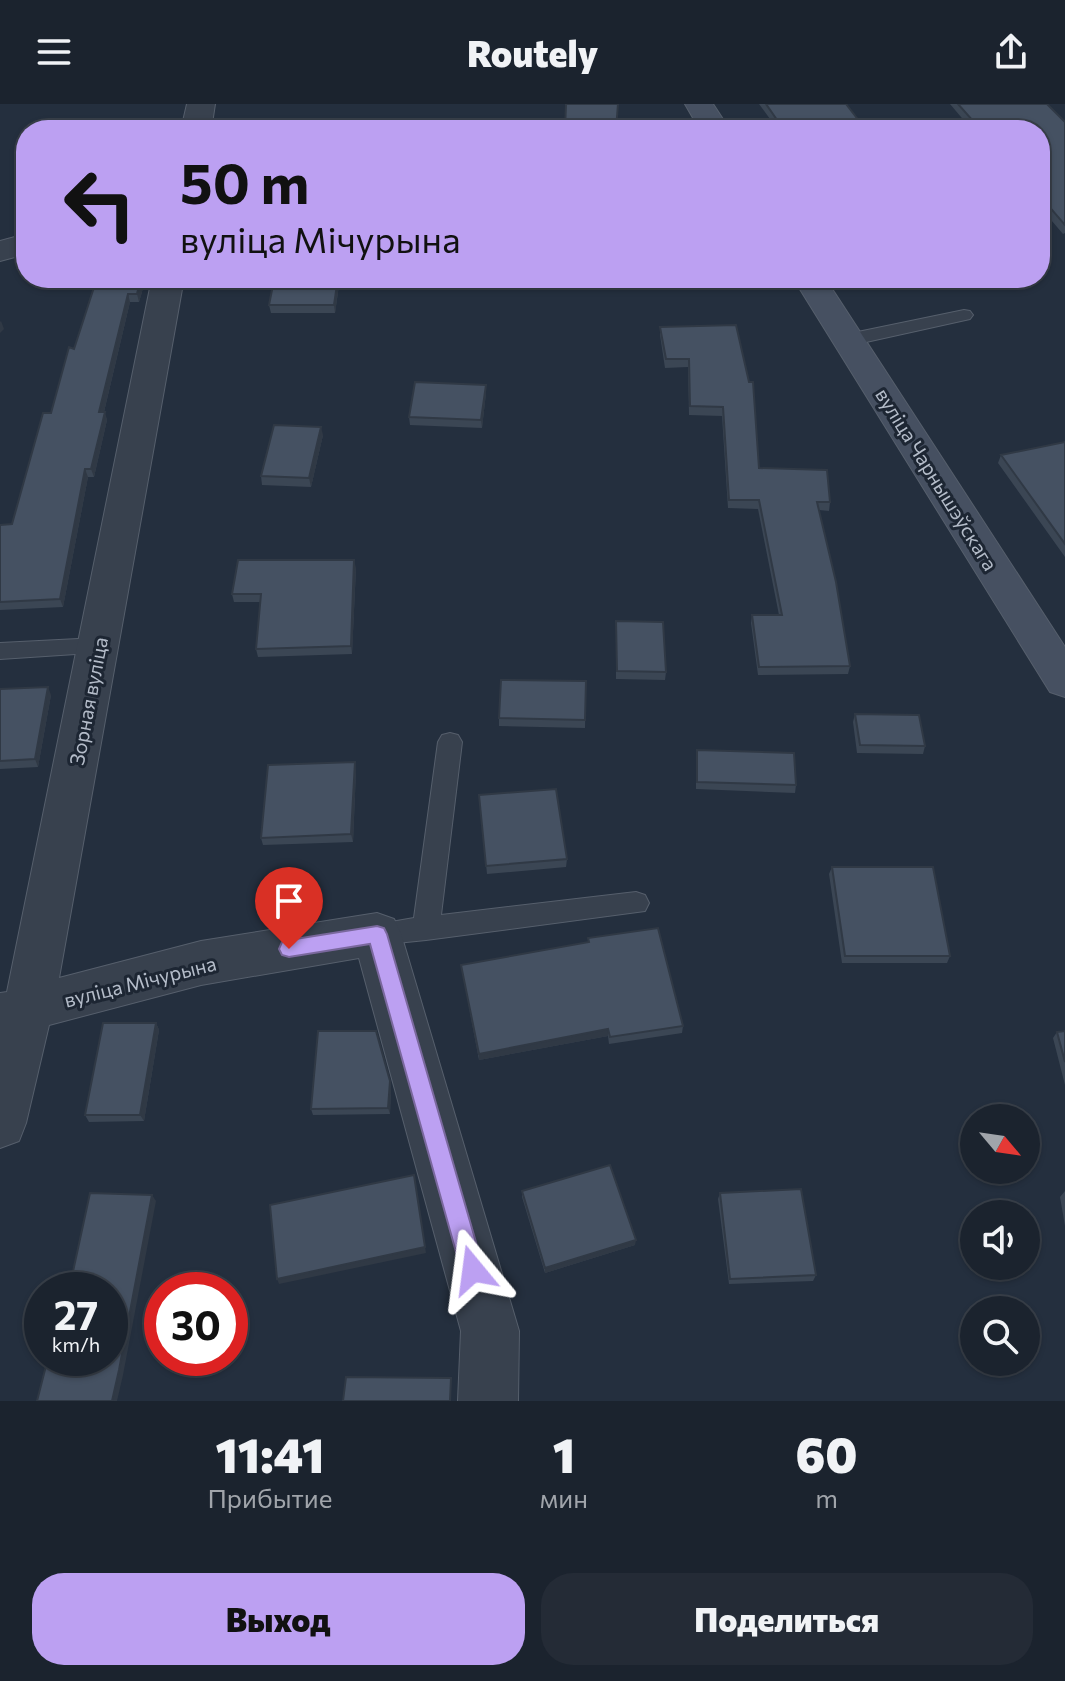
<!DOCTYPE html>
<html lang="ru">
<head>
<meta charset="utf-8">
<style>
	:root { --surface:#1b232e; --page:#242b36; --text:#f1f3f6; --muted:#a0a4aa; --line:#39404a; --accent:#bca0f2 }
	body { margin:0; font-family:Commissioner,sans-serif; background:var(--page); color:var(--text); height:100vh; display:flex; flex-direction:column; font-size:30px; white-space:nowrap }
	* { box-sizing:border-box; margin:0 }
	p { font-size:26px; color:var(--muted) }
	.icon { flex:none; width:44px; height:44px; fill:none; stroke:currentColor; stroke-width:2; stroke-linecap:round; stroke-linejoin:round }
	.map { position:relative; height:1297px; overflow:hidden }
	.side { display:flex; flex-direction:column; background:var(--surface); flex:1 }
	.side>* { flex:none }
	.banner { position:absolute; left:16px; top:16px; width:1034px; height:168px; border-radius:32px; box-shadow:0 2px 6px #0004,0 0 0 2px var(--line); background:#bca0f2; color:#111; overflow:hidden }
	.needle { width:52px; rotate:119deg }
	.fabs { position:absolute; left:960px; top:1000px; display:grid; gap:16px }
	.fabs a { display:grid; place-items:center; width:80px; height:80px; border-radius:50%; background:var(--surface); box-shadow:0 2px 6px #0004,0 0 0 2px var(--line); font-size:40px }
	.speed { position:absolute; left:24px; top:1168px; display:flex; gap:16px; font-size:40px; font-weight:700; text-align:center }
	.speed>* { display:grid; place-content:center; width:104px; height:104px; border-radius:50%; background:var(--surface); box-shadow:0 2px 6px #0004,0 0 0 2px var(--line); line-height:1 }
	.speed small { font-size:20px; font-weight:400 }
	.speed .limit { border:12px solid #d22; background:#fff; color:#111 }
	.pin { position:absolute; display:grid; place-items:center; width:68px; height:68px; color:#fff; margin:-82px -34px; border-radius:50% 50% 50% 0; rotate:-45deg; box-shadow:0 0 8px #0007 }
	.pin .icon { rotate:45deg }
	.me { position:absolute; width:88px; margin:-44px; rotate:344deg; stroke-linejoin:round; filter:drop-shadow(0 0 6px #0008) }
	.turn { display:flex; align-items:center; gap:28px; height:168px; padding:0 32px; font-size:36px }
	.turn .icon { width:104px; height:104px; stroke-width:2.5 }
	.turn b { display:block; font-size:56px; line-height:68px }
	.eta { display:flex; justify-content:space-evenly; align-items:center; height:136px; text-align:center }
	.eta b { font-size:48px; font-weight:800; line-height:56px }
	.primary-button { display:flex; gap:16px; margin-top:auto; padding:16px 32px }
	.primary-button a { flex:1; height:92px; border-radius:32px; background:var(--accent); color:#111; font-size:32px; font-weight:800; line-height:92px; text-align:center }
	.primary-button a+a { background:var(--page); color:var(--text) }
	header { display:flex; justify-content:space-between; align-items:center; height:104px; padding:0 32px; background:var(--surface); font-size:36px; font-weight:800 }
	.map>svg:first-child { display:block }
</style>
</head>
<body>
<header><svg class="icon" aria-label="menu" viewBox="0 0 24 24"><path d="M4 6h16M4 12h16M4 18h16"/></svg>Routely<svg class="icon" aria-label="share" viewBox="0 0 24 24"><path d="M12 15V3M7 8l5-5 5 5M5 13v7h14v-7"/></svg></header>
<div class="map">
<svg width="1065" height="1297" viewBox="0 0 1065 1297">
	<rect width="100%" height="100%" fill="#242f3e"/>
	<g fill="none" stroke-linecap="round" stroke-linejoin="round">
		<defs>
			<path id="service" d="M 964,206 L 970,207 L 973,211 L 970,215 L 848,242 L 839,236 L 848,230 Z
				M 98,534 L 106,536 L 109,542 L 106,548 L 0,555 L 0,539 Z
				M 450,629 L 458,631 L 462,638 L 441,811 L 636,788 L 645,791 L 649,799 L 645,807 L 426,836 L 377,841 L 368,838 L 364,830 L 368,822 L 414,814 L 438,638 L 442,631 Z"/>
			<path id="minor" d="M 187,0 L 215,0 L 211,26 L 181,26 Z
				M 26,130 L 26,150 L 0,157 L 0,137 Z
				M 152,174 L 184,174 L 59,874 L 201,837 L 377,809 L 394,815 L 401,830 L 519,1227 L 518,1297 L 458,1297 L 461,1227 L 359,854 L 201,881 L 49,921 L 26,1019 L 19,1037 L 0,1044 L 0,889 L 7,888 Z"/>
			<path id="secondary" d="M 685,0 L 713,0 L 730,26 L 700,26 Z
				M 793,174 L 825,174 L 1065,543 L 1065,593 L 1050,588 Z"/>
		</defs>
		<use href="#service" stroke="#565f6c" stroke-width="2"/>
		<use href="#minor" stroke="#565f6c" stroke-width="2"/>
		<use href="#secondary" stroke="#565f6c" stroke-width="2"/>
		<use href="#service" fill="#38414e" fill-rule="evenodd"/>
		<use href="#minor" fill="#38414e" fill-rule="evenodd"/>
		<use href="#secondary" fill="#465061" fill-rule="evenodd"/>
	</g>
	<path fill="#3b4654" d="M 759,0 L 846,0 L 866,26 L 778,26 Z
		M 950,0 L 1047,0 L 1065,18 L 1065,129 L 1063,130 L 1040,103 L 1040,26 L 972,26 Z
		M 97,174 L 146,174 L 139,198 L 130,198 L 104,308 L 107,316 L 94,373 L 88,373 L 63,503 L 0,506 L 0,421 L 12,420 L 74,245 Z
		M 340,174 L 335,209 L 271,209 L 269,201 L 272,184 L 249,184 L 247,176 Z
		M 736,221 L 759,364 L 830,398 L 829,407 L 819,406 L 850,562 L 848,570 L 758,571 L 751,519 L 752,511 L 779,511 L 758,405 L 728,404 L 722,312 L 689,311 L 688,263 L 665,264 L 660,231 L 660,223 Z
		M 486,289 L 482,324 L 410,321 L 409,313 Z
		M 323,331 L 311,383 L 262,381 L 261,372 Z
		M 1065,338 L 1065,453 L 998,359 L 1001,351 Z
		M 356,464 L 352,550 L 258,553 L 256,545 L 260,498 L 234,498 L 232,490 Z
		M 616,517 L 666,568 L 665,576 L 616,575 Z
		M 586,577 L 585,624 L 499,622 L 499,614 Z
		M 0,585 L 51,591 L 38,663 L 0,665 Z
		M 855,610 L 925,642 L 923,650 L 857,649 L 853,618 Z
		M 697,646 L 796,681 L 795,689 L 696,685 L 696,654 Z
		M 356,666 L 353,738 L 263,741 L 261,734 Z
		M 479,691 L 567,755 L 566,763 L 487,770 Z
		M 832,763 L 950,852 L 947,859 L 842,859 L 829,770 Z
		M 588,834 L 683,922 L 682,929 L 609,940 L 608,932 L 479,956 L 461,861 L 588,838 Z
		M 156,919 L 159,926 L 144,1017 L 89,1018 L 85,1011 Z
		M 1065,927 L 1065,981 L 1053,934 L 1057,928 Z
		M 390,977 L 391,984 L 390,1010 L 313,1011 L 311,1005 Z
		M 522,1087 L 635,1141 L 545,1169 L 522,1093 Z
		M 1065,1087 L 1065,1122 L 1060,1093 Z
		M 720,1089 L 816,1171 L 813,1177 L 729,1180 L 718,1095 Z"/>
	<path fill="#303945" d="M 141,174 L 146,174 L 139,198 L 137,190 Z
		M 338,174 L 340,174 L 335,209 L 334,201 Z
		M 128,190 L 130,198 L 102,316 L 99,308 Z
		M 1,217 L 4,225 L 0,229 L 0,218 Z
		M 486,281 L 486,289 L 482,324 L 481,316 Z
		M 105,308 L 107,316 L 94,373 L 91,365 Z
		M 321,323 L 323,331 L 311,383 L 309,374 Z
		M 85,365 L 88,373 L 63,503 L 60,495 Z
		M 354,456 L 356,464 L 352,550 L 351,542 Z
		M 48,583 L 51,591 L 38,663 L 35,655 Z
		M 355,658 L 356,666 L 353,738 L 351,730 Z
		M 156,919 L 159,926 L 144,1017 L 140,1011 Z
		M 608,925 L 608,932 L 479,956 L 479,950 Z
		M 390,977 L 391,984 L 390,1010 L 388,1004 Z
		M 414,1071 L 426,1149 L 279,1180 L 277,1175 Z
		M 152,1091 L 156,1097 L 123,1271 L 117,1297 L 112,1297 Z
		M 636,1136 L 635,1141 L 545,1169 L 545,1164 Z"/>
	<path fill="#455162" stroke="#303945" stroke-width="2" d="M 566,0 L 618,0 L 616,26 L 565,26 Z
		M 766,0 L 846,0 L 866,26 L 784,26 Z
		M 958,0 L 1047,0 L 1065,18 L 1065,121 L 1040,92 L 1040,26 L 981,26 Z
		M 97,174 L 141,174 L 137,190 L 128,190 L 99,308 L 105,308 L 91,365 L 85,365 L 60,495 L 0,498 L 0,421 L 12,420 L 43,309 L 51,309 L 69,243 L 74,245 Z
		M 248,174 L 338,174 L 334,201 L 269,201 L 274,176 L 247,176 Z
		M 736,221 L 749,278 L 753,278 L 759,364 L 827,366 L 830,398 L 817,398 L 836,478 L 850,562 L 759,563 L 752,511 L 782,511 L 759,396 L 729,396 L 723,303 L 690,302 L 689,255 L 666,255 L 660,223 Z
		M 415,278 L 486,281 L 481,316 L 409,313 Z
		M 274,321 L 321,323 L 309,374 L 261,372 Z
		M 1065,338 L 1065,440 L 1001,351 Z
		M 238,456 L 354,456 L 351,542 L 256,545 L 261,490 L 232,490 Z
		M 616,517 L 663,518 L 666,568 L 617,567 Z
		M 501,576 L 586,577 L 585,616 L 499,614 Z
		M 48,583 L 35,655 L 0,657 L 0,585 Z
		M 855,610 L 919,611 L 925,642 L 860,641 Z
		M 697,646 L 794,649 L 796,681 L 697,678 Z
		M 355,658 L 351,730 L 261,734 L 268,661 Z
		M 556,685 L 567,755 L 486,762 L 479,691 Z
		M 832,763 L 933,763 L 950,852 L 845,852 Z
		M 658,824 L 683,922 L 610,933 L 608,925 L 479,950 L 461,861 L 589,838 L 588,834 Z
		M 103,919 L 156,919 L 140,1011 L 85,1011 Z
		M 318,927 L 376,927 L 390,977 L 388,1004 L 311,1005 Z
		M 1065,927 L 1065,958 L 1057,928 Z
		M 610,1061 L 636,1136 L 545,1164 L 522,1087 Z
		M 414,1071 L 425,1143 L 277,1175 L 270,1101 Z
		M 801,1085 L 816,1171 L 730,1175 L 720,1089 Z
		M 90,1089 L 152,1091 L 119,1266 L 112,1297 L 37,1297 L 48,1254 L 110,1254 L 110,1186 L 69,1186 Z
		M 346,1273 L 451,1274 L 450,1297 L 343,1297 Z"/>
	<path fill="#bca0f2" stroke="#7a689d" stroke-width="2" d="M 377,822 L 384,824 L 387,830 L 484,1166 L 481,1174 L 473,1177 L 465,1174 L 461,1166 L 370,840 L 289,853 L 282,851 L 279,845 L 282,838 L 289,836 Z"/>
	<g text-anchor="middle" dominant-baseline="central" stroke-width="6" stroke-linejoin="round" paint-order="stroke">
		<g font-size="20" fill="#b4bcc9" stroke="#1d2633">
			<text transform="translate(937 375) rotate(58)">вуліца Чарнышэўскага</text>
			<text transform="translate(88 597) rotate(-79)">Зорная вуліца</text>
			<text transform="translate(140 877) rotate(-14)">вуліца Мічурына</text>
		</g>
	</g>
</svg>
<div class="fabs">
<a><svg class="needle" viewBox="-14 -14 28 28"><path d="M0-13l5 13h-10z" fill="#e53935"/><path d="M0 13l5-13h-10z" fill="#a0a4aa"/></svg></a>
<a><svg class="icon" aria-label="sound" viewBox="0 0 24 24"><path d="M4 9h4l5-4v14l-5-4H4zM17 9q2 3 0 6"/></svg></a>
<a><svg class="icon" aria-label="search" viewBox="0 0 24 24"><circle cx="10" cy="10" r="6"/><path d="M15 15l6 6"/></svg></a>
</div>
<div class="speed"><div>27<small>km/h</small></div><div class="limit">30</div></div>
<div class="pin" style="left:289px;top:845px;background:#d93025"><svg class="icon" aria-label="arrive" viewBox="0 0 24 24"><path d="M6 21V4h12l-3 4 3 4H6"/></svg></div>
<svg class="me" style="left:473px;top:1166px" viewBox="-20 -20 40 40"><path d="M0-17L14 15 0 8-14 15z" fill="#bca0f2" stroke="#fff" stroke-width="4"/></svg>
<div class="banner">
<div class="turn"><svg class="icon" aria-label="left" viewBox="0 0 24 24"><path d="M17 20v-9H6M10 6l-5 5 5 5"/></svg><div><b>50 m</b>вуліца Мічурына</div></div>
</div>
</div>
<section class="side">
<div class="eta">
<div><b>11:41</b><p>Прибытие</p></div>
<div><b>1</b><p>мин</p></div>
<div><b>60</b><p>m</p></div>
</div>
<div class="primary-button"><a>Выход</a><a>Поделиться</a></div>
</section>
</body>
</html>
